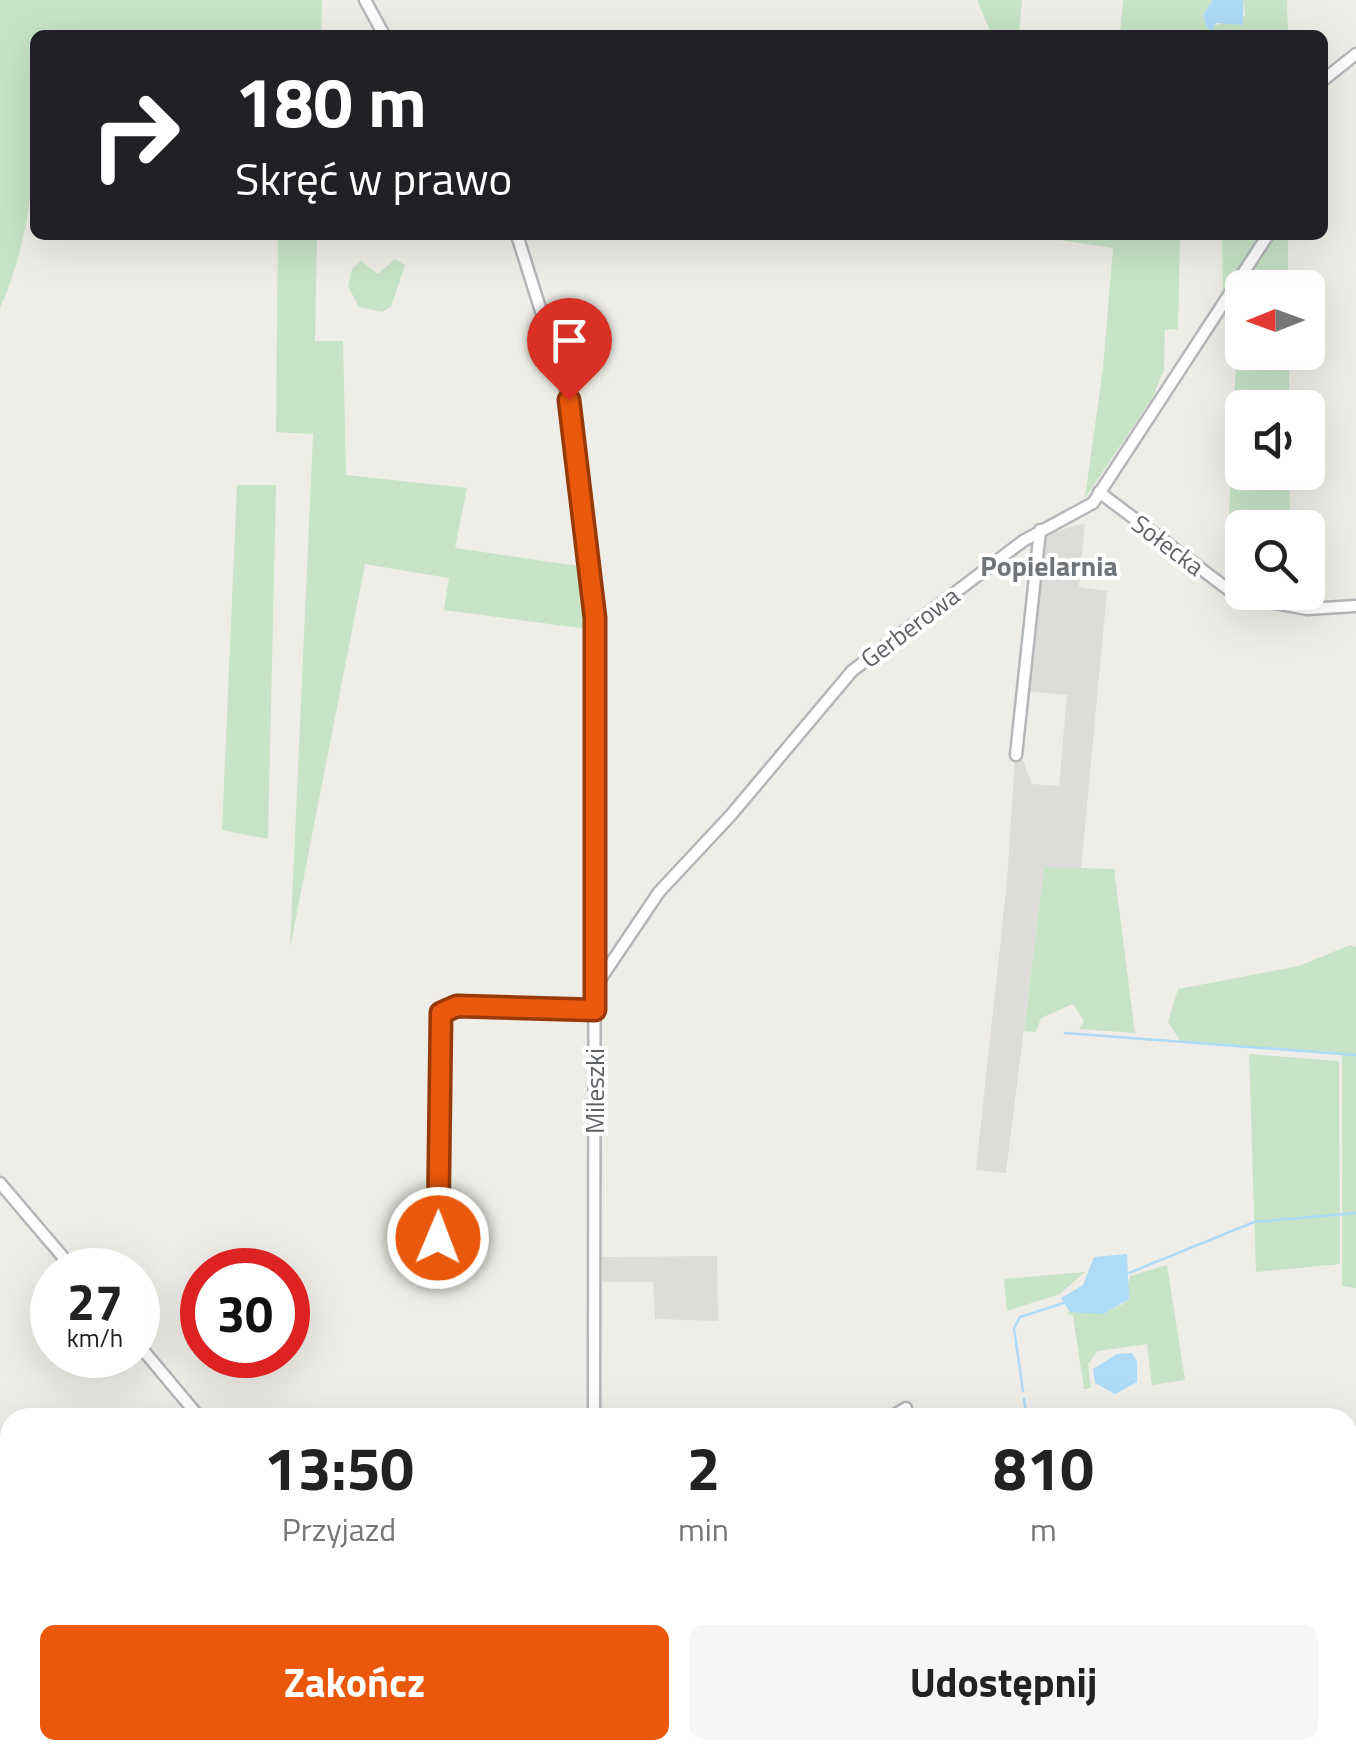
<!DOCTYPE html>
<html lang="pl">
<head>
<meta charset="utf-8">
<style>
	:root { --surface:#fff; --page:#f6f6f6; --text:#222; --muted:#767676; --accent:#ea580c }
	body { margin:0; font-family:"Titillium Web",sans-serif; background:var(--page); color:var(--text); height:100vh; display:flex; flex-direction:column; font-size:38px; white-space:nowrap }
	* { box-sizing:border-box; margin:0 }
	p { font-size:32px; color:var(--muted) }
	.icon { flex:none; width:55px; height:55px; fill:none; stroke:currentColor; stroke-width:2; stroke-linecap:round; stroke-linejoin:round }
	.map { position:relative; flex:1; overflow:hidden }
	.details { position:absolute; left:0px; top:1408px; width:1358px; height:352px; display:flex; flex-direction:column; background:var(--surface); border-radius:30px 30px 0 0; box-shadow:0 10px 40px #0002 }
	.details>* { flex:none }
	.guide { position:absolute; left:30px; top:30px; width:1298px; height:210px; border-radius:15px; box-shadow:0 10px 40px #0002; background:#202124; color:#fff; overflow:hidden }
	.needle { width:65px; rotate:269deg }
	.fabs { position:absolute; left:1225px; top:270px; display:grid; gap:20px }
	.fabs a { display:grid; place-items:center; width:100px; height:100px; border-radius:15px; background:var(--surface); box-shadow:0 10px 40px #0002; font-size:50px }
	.speed { position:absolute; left:30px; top:1248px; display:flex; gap:20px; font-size:50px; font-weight:700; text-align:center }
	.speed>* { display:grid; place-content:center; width:130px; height:130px; border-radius:50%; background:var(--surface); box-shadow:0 10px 40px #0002; line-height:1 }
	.speed small { font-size:25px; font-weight:400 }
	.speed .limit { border:15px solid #d22; background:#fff; color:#111 }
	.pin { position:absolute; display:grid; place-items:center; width:85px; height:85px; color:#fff; margin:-102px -42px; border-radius:50% 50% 50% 0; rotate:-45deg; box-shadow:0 0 10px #0007 }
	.pin .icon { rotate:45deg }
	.me { position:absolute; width:110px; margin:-55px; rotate:1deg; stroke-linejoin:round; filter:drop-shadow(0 0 8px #0008) }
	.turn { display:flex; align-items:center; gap:35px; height:210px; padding:0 40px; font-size:45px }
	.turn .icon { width:130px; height:130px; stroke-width:2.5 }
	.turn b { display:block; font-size:70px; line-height:85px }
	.eta { display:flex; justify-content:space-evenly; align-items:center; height:170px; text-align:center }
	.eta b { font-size:60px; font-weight:700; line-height:70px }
	.primary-button { display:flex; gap:20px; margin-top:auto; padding:20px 40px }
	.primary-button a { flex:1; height:115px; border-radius:15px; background:var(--accent); color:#fff; font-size:40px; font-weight:700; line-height:115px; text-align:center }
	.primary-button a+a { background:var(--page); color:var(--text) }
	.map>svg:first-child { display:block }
</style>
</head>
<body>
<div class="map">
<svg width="1356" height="1759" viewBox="0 0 1356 1759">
	<rect width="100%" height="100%" fill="#efede7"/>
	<path fill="#dedcd9" d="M 1085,523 L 1079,587 L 1107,591 L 1081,869 L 1044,867 L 1006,1173 L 976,1170 L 1007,881 L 1015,757 L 1022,758 L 1032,784 L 1059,786 L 1067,695 L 1026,691 L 1043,535 Z
		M 717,1256 L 718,1321 L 655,1319 L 653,1282 L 603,1282 L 601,1257 Z"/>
	<path fill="#c7e4c6" d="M 0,0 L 322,0 L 321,35 L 35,35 C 35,129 40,220 0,308 Z
		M 977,0 L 1022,0 L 1019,35 L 992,35 Z
		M 1123,0 L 1213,0 L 1203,15 L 1207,28 L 1245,16 L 1243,0 L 1287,0 L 1288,35 L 1120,35 Z
		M 278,235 L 317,235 L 315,341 L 343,341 L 346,475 L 467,488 L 455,548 L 578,566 L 588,629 L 444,610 L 449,578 L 365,564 L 290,948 L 313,434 L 276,432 Z
		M 1026,235 L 1180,235 L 1178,329 L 1165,330 L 1164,369 L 1153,397 L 1085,498 L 1103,368 L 1113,248 Z
		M 1222,235 L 1265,235 L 1223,295 Z
		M 1274,235 L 1288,235 L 1288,287 L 1242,288 L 1242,352 L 1289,353 L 1289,407 L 1242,408 L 1242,472 L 1289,473 L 1290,527 L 1242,528 L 1242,592 L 1226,584 L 1239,290 Z
		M 395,259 L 405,265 L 391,307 L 382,312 L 359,307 L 348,286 L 352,269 L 361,261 L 378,274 Z
		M 237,485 L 276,485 L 268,839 L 222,830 Z
		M 1044,867 L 1114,869 L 1135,1033 L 1079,1029 L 1084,1021 L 1073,1004 L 1041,1018 L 1036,1032 L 1024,1031 Z
		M 1350,945 L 1356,947 L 1356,1288 L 1342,1286 L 1342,1055 L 1181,1042 L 1168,1022 L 1178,989 L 1299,966 Z
		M 1249,1054 L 1339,1061 L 1340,1264 L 1256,1272 Z
		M 1167,1265 L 1185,1380 L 1152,1385 L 1147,1344 L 1098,1351 L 1088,1364 L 1091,1388 L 1084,1389 L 1073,1316 L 1066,1313 L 1078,1309 L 1103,1313 L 1123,1304 L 1130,1276 Z
		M 1085,1272 L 1060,1294 L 1007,1311 L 1004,1279 Z"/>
	<path fill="#aedbf8" d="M 1213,0 L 1243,0 L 1243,25 L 1216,23 L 1213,31 L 1207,28 L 1203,15 Z
		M 1127,1254 L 1129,1299 L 1103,1314 L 1070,1312 L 1061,1298 L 1083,1285 L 1094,1257 Z
		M 1132,1353 L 1137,1362 L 1137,1382 L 1115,1394 L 1095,1383 L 1093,1369 L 1117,1354 Z"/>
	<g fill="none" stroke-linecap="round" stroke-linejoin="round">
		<path stroke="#aedbf8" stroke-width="2.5" d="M 1065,1033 L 1356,1055
			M 1129,1273 L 1254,1222 L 1356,1213
			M 1023,1391 L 1014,1328 L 1020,1317 L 1064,1303
			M 1024,1399 L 1027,1418"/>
		<defs>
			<path id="minor" d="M 365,0 L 384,35
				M 1322,81 L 1356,54
				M 517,235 L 569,400 L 595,619 L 594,1418
				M 1099,492 L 1237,596 L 1307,609 L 1356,606
				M 1016,755 L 1040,530
				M 595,987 L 659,892 L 731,815 L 852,671 L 1023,541 L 1093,503 L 1268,235
				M 0,1183 L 74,1270
				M 438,1238 L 441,1013 L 457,1006 L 595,1010
				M 138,1344 L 200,1418
				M 889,1418 L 906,1408
				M 1348,1749 L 1356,1747
				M 487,1750 L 494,1759
				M 606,1759 L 607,1750
				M 1273,1759 L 1337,1750"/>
		</defs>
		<use href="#minor" stroke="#b4b7ba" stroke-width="15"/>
		<use href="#minor" stroke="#fff" stroke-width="10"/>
	</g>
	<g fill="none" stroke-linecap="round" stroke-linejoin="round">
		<defs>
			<path id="route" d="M 438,1238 L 441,1013 L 457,1006 L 595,1010 L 595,618 L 569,400"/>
		</defs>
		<use href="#route" stroke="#983908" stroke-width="25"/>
		<use href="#route" stroke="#ea580c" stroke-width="18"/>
	</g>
	<g text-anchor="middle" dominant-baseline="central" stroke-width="8" stroke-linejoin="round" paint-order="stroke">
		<g font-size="25" fill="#5e6266" stroke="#fff">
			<text transform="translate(1168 545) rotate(37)">Sołecka</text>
			<text transform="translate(910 627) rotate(-37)">Gerberowa</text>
			<text transform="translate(595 1091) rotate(-90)">Mileszki</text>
		</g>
		<g font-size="28" font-weight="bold" fill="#6f7478" stroke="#fff">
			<text x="1049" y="565">Popielarnia</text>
		</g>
	</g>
</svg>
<div class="fabs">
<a><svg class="needle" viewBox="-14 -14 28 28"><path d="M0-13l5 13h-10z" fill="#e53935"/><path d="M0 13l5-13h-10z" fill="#767676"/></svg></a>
<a><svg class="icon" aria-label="sound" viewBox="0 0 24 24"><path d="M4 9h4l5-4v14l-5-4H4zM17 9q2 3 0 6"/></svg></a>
<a><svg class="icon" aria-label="search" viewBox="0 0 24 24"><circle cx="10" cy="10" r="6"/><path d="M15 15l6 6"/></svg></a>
</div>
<div class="speed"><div>27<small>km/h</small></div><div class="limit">30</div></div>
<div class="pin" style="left:569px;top:400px;background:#d93025"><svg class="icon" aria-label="arrive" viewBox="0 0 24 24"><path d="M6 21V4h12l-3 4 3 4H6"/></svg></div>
<svg class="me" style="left:438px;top:1238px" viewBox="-20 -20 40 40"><circle r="17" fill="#ea580c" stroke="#fff" stroke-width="3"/><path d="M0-11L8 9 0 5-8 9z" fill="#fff"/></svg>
<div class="guide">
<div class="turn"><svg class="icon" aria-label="right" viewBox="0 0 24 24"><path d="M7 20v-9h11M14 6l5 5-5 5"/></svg><div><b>180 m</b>Skręć w prawo</div></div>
</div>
<section class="details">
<div class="eta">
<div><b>13:50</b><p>Przyjazd</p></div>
<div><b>2</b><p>min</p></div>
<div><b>810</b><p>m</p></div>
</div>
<div class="primary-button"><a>Zakończ</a><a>Udostępnij</a></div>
</section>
</div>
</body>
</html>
